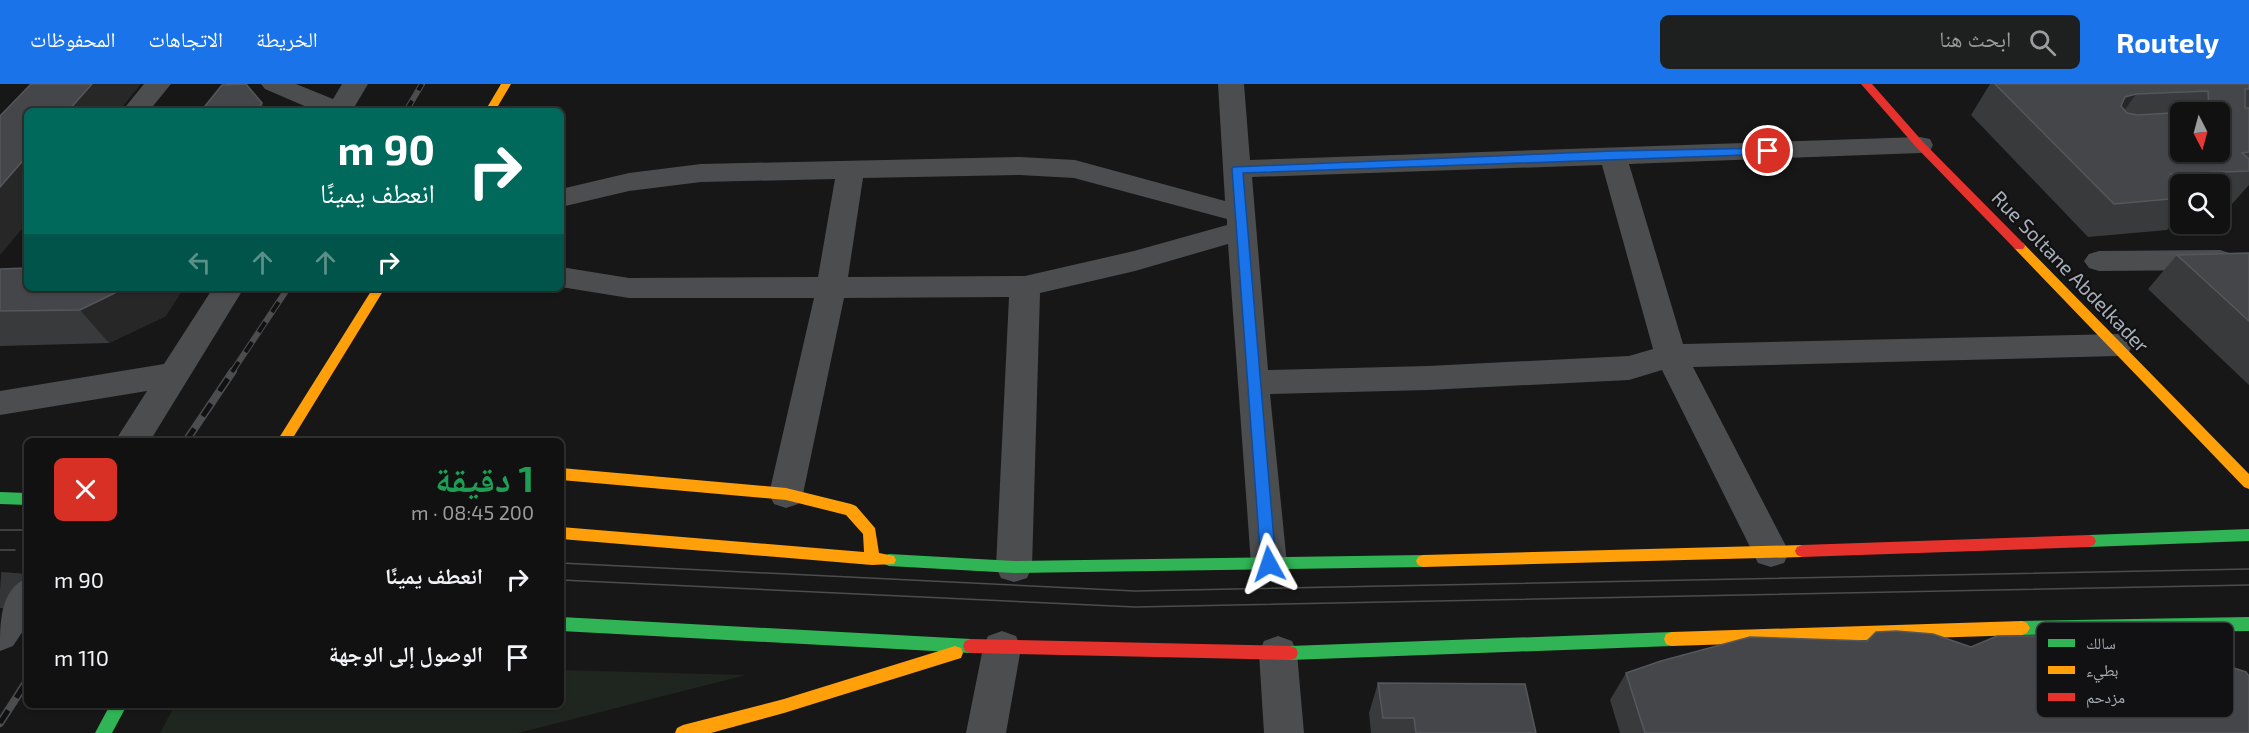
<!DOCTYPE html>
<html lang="ar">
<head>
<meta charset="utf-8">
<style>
	:root { --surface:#111; --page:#1e1f1f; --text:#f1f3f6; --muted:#9c9d9f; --line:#303131; --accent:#1a73e8 }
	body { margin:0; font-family:"Exo 2","Noto Naskh Arabic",sans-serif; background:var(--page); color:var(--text); direction:rtl; height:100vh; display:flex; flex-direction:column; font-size:22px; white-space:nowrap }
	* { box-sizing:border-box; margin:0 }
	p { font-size:20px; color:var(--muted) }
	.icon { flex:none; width:33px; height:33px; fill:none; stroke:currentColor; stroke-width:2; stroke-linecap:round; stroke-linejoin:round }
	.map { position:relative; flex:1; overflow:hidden; direction:ltr }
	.details { position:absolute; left:24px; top:354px; width:540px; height:270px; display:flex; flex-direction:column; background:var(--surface); border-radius:9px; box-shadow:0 2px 4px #0004,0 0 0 2px var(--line); direction:rtl }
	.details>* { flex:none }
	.top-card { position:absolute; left:24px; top:24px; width:540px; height:183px; border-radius:9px; box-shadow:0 2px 4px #0004,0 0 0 2px var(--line); direction:rtl; background:#00695c; color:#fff; overflow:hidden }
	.needle { width:39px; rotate:174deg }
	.tools { position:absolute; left:2170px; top:18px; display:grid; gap:12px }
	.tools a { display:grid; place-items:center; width:60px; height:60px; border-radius:9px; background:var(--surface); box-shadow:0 2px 4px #0004,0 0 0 2px var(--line); font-size:30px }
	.pin { position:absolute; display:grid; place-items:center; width:51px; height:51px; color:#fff; margin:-26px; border:3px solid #fff; border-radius:50%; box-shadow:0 2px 6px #0007 }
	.me { position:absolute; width:66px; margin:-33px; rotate:355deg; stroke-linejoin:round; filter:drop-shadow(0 0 4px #0008) }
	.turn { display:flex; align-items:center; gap:21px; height:126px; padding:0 30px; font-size:27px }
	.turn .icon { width:78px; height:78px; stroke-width:2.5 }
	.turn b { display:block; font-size:42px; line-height:51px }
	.lanes { display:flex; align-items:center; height:57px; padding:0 30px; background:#0003; justify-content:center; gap:30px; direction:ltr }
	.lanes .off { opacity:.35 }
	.round { display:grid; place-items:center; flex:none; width:63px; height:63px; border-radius:9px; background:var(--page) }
	.headline { display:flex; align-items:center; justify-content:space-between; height:102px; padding:0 30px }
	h1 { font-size:36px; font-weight:700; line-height:45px; color:#1e9e55 }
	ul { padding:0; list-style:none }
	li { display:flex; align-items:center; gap:18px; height:78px; padding:0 30px }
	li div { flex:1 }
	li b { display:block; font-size:22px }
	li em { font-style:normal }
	header { display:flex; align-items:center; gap:36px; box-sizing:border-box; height:84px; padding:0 30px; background:var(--accent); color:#fff }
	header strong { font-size:28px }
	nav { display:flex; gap:33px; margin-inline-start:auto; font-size:21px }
	.search { width:420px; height:54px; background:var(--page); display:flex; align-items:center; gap:15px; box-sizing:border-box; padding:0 21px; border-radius:9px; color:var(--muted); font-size:22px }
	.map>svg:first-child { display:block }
</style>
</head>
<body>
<header>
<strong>Routely</strong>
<div class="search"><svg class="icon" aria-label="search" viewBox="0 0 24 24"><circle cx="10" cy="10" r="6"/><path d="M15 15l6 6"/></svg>ابحث هنا</div>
<nav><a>الخريطة</a><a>الاتجاهات</a><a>المحفوظات</a></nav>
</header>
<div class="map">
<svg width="2249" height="649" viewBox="0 0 2249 649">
	<rect width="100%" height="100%" fill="#171717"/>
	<path fill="#1f251f" d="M 561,586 L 746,591 L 518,649 L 160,649 L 175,621 L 561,621 Z"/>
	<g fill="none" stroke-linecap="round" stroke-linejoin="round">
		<path stroke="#343537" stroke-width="36" stroke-dasharray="36 18" stroke-linecap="butt" d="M 0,506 L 27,508"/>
		<path fill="#4b4d4f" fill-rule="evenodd" d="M 144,0 L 171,0 L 149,27 L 122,27 Z
			M 261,0 L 296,0 L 333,15 L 342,0 L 368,0 L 352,27 L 316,27 L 265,5 Z
			M 1218,0 L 1244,0 L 1250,76 L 1920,53 L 1930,55 L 1933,61 L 1930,67 L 1920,69 L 1629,80 L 1683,260 L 2117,250 L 2128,253 L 2133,261 L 2128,269 L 2117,272 L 1693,283 L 1789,468 L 1784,479 L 1771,483 L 1758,479 L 1662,286 L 1629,296 L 1428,306 L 1270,310 L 1287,480 L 1282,491 L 1269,495 L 1256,491 L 1251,480 L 1228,160 L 1135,187 L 1040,209 L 1032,483 L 1027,494 L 1014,498 L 1001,494 L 996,483 L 1009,213 L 844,214 L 803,410 L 798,420 L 786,424 L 774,420 L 769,410 L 814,214 L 629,214 L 561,203 L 561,183 L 629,194 L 818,193 L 835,95 L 701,98 L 629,107 L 561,123 L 561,105 L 629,89 L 701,80 L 1020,73 L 1075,76 L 1225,117 ZM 1602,81 L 1653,265 L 1629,272 L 1428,282 L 1268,286 L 1252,93 ZM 1020,91 L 1074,94 L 1227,135 L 1227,141 L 1134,167 L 1025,192 L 848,193 L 863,94 Z
			M 2220,166 L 2239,172 L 2249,179 L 2249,204 L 2238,201 L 2218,186 L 2099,187 L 2089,184 L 2084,177 L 2089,170 L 2099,167 Z
			M 213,204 L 244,204 L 150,357 L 115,357 L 147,307 L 0,331 L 0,307 L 164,280 Z
			M 27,494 L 27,541 L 13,562 L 0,567 C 0,537 0,506 27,494 Z
			M 1002,547 L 1016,552 L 1021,564 L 1006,649 L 966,649 L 983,564 L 988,552 Z
			M 1278,552 L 1292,557 L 1297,569 L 1304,649 L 1264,649 L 1259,569 L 1264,557 Z"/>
		<path fill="#30b455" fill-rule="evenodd" d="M 0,408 L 27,409 L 27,421 L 0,420 Z
			M 2249,445 L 2249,457 L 2089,463 L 2084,461 L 2082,457 L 2084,453 L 2089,451 Z
			M 889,470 L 1014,477 L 1423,471 L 1428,473 L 1430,477 L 1428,481 L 1423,483 L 1014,489 L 889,482 L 884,480 L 882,476 L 884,472 Z
			M 561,533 L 971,555 L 977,557 L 979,562 L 977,567 L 971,569 L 561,547 Z
			M 2249,533 L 2249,547 L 2022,551 L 2017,549 L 2014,544 L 2017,539 L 2022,537 Z
			M 1672,548 L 1678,550 L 1680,555 L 1678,560 L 1672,562 L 1290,576 L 1284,574 L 1282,569 L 1284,564 L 1290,562 Z
			M 110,621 L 127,621 L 112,649 L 95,649 Z"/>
		<path fill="#ff9f0a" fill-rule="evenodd" d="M 501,0 L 511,0 L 495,27 L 485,27 Z
			M 2019,158 L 2023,159 L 2249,390 L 2249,405 L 2244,403 L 2015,165 L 2013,162 Z
			M 373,204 L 385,204 L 291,357 L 277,357 Z
			M 561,384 L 786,404 L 851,420 L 856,422 L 875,444 L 879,469 L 894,472 L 896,476 L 894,480 L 872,481 L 561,455 L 561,443 L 864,468 L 863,450 L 846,431 L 786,416 L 561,396 Z
			M 1802,461 L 1807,463 L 1809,467 L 1807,471 L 1802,473 L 1423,483 L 1418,481 L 1416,477 L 1418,473 L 1423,471 Z
			M 2022,537 L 2027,539 L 2030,544 L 2027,549 L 2022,551 L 1672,562 L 1666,560 L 1664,555 L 1666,550 L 1672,548 Z
			M 955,562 L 961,564 L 963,569 L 961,574 L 784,629 L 711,649 L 675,649 L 677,644 L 683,641 L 784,615 Z"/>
		<path fill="#e5322d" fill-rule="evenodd" d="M 1861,0 L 1872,0 L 1924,59 L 2023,159 L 2025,162 L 2023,165 L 2015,165 L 1916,63 Z
			M 2089,451 L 2094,453 L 2096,457 L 2094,461 L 2089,463 L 1802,473 L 1797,471 L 1795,467 L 1797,463 L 1802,461 Z
			M 971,555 L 1290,562 L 1296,564 L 1298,569 L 1296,574 L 1290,576 L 971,569 L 965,567 L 963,562 L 965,557 Z"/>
		<path stroke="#4c4d4e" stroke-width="1.5" d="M 0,446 L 27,446
			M 0,466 L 15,466
			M 561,479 L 1135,507 L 2249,485
			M 561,496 L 1135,523 L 2249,501"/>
		<defs>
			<path id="rail-far1" d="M 406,27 L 422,0
				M 232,288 L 288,204"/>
			<path id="rail" d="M 186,357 L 233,287
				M 0,639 L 27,597"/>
		</defs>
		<use href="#rail-far1" stroke="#4c4d4e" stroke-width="6"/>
		<use href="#rail" stroke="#4c4d4e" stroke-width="8"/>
		<use href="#rail-far1" stroke="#111113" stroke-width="4" stroke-dasharray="12" stroke-linecap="butt"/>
		<use href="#rail" stroke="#111113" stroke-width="5" stroke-dasharray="15" stroke-linecap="butt"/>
	</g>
	<path fill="#393a3b" d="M 1990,0 L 2249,0 L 2249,101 L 2232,120 L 2220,121 L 2220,100 L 2181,100 L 2181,130 L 2167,146 L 2088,153 L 1971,31 Z
		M 2249,169 L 2249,301 L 2148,205 L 2177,171 Z
		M 0,185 L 166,232 L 109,259 L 0,262 Z
		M 1971,563 L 2249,649 L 1620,649 L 1610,616 L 1626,589 Z
		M 1378,599 L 1536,649 L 1371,649 L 1369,629 Z"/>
	<path fill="#272727" d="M 92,0 L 140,0 L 140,1 L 120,26 L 120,27 L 68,27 Z
		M 2136,10 L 2112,44 L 2125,13 Z
		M 262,19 L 267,27 L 257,27 Z
		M 27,72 L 27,139 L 0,171 L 0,103 Z
		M 125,204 L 184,204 L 166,232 L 109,259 L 80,226 Z"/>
	<path fill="#454649" stroke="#55575a" stroke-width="1.5" fill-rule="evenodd" d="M 31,0 L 92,0 L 68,27 L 27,27 L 27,72 L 0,103 L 0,32 Z
		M 246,0 L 262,19 L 257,27 L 201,27 L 222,1 Z
		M 1995,0 L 2249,0 L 2249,5 L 2245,5 L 2245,24 L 2249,24 L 2249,68 L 2242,69 L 2249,75 L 2249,87 L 2171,90 L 2182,100 L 2181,100 L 2181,114 L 2114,120 ZM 2208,7 L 2209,25 L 2207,27 L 2137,31 L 2127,29 L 2121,22 L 2125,13 L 2136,10 ZM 2181,28 L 2220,28 L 2220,68 L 2181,68 Z
		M 2249,169 L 2249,237 L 2177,171 Z
		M 27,184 L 27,204 L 125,204 L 80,226 L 0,227 L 0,185 Z
		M 1896,547 L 1933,550 L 1971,563 L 1997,552 L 2061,552 L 2190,570 L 2246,588 L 2249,592 L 2249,649 L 1645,649 L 1626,589 L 1661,577 L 1750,553 L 1867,557 L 1876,548 Z
		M 1378,599 L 1525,600 L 1536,649 L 1416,649 L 1414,634 L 1383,634 Z"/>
	<path fill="#1a73e8" stroke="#114b97" stroke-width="1.5" d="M 1768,64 L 1772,65 L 1772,70 L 1243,89 L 1276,480 L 1274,485 L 1269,486 L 1263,485 L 1261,480 L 1232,85 L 1233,83 L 1613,67 Z"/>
	<g text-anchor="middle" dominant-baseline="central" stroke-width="4.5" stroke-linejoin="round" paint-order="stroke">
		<g font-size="20" fill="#a9afb7" stroke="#111113">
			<text transform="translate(2071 187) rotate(46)">Rue Soltane Abdelkader</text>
		</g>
	</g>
	<rect x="2036" y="538" width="198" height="96" rx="9" fill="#111113" stroke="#3f4044" stroke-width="1.5"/>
	<rect x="2048" y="555" width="27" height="8" fill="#30b455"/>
	<rect x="2048" y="582" width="27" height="8" fill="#ff9f0a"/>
	<rect x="2048" y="609" width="27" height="8" fill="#e5322d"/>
	<g font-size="16" fill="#a9afb7">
		<text x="2086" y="565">سالك</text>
		<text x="2086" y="592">بطيء</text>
		<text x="2086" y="619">مزدحم</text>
	</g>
</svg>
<div class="tools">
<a><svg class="needle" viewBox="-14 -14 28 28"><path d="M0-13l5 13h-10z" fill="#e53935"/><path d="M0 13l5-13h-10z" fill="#9c9d9f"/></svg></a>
<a><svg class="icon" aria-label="search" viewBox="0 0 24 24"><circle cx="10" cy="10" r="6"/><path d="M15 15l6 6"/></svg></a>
</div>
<div class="pin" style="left:1768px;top:67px;background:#d93025"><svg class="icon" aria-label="arrive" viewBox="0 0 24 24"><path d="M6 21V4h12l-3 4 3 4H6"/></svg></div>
<svg class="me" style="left:1269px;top:480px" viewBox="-20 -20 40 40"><path d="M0-17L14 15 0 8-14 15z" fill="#1a73e8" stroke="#fff" stroke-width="4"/></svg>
<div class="top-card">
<div class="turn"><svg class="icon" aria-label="right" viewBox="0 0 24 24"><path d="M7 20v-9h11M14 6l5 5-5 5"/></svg><div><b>90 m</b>انعطف يمينًا</div></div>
<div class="lanes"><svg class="icon off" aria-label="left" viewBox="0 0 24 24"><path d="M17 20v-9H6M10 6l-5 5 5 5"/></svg><svg class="icon off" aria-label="ahead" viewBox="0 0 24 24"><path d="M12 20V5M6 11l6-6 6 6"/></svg><svg class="icon off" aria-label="ahead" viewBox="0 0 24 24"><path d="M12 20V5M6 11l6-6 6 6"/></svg><svg class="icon" aria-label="right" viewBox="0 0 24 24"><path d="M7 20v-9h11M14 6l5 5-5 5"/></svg></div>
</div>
<section class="details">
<div class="headline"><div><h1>1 دقيقة</h1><p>200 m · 08:45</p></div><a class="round" style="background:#d93025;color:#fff"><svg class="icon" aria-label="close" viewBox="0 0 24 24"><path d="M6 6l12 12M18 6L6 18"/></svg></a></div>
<ul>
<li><svg class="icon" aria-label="right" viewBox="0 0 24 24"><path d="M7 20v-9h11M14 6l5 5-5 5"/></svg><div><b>انعطف يمينًا</b></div><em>90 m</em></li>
<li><svg class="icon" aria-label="arrive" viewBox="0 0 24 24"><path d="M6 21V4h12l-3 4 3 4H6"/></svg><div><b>الوصول إلى الوجهة</b></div><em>110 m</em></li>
</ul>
</section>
</div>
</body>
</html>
